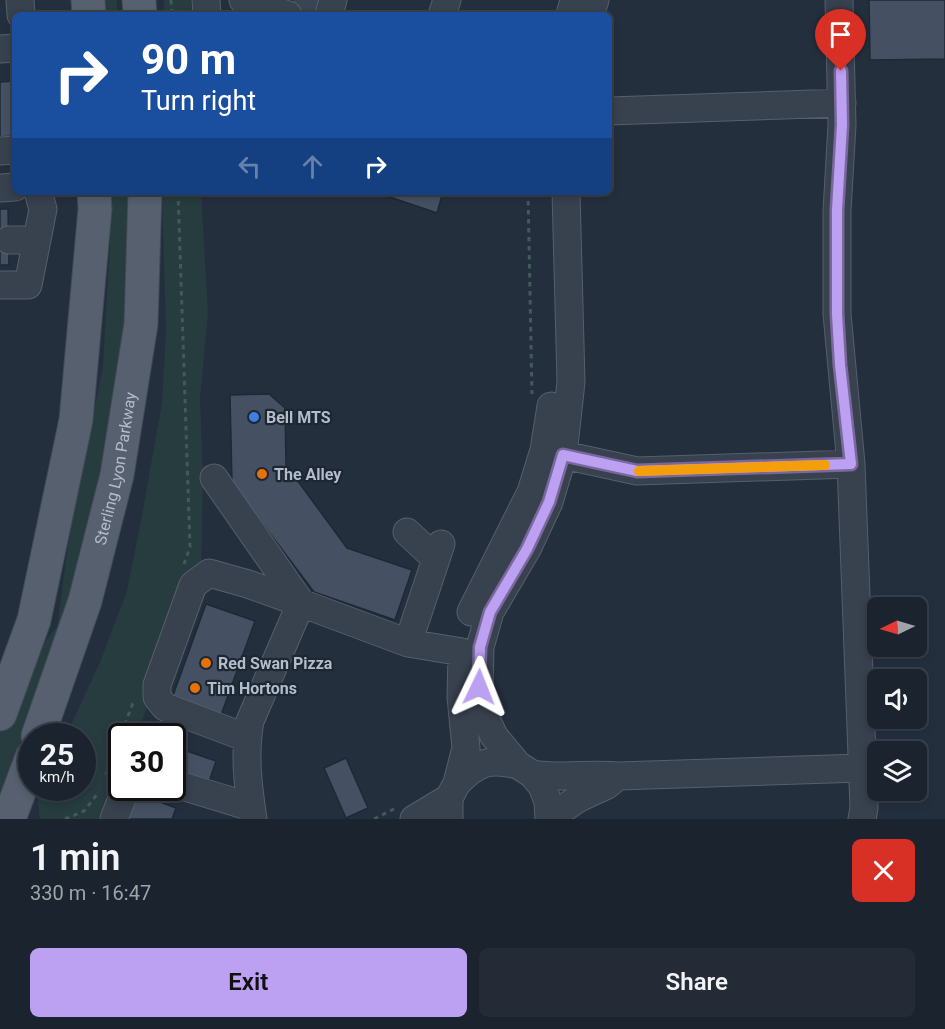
<!DOCTYPE html>
<html lang="en">
<head>
<meta charset="utf-8">
<style>
	:root { --surface:#1b232e; --page:#242b36; --text:#f1f3f6; --muted:#a0a4aa; --line:#39404a; --accent:#bca0f2 }
	body { margin:0; font-family:Roboto,sans-serif; background:var(--page); color:var(--text); height:100vh; display:flex; flex-direction:column; font-size:22px; white-space:nowrap }
	* { box-sizing:border-box; margin:0 }
	p { font-size:20px; color:var(--muted) }
	.icon { flex:none; width:33px; height:33px; fill:none; stroke:currentColor; stroke-width:2; stroke-linecap:round; stroke-linejoin:round }
	.map { position:relative; height:819px; overflow:hidden }
	.side { display:flex; flex-direction:column; background:var(--surface); flex:1 }
	.side>* { flex:none }
	.guide { position:absolute; left:12px; top:12px; width:600px; height:183px; border-radius:9px; box-shadow:0 3px 9px #0003,0 0 0 2px var(--line); background:#1a4fa0; color:#fff; overflow:hidden }
	.needle { width:39px; rotate:265deg }
	.buttons { position:absolute; left:867px; top:597px; display:grid; gap:12px }
	.buttons a { display:grid; place-items:center; width:60px; height:60px; border-radius:9px; background:var(--surface); box-shadow:0 3px 9px #0003,0 0 0 2px var(--line); font-size:30px }
	.speed { position:absolute; left:18px; top:723px; display:flex; gap:12px; font-size:30px; font-weight:700; text-align:center }
	.speed>* { display:grid; place-content:center; width:78px; height:78px; border-radius:50%; background:var(--surface); box-shadow:0 3px 9px #0003,0 0 0 2px var(--line); line-height:1 }
	.speed small { font-size:15px; font-weight:400 }
	.speed .limit { border:3px solid #111; border-radius:9px; background:#fff; color:#111 }
	.pin { position:absolute; display:grid; place-items:center; width:51px; height:51px; color:#fff; margin:-62px -26px; border-radius:50% 50% 50% 0; rotate:-45deg; box-shadow:0 0 6px #0007 }
	.pin .icon { rotate:45deg }
	.me { position:absolute; width:66px; margin:-33px; rotate:2deg; stroke-linejoin:round; filter:drop-shadow(0 0 4px #0008) }
	.turn { display:flex; align-items:center; gap:21px; height:126px; padding:0 30px; font-size:27px }
	.turn .icon { width:78px; height:78px; stroke-width:2.5 }
	.turn b { display:block; font-size:42px; line-height:51px }
	.lanes { display:flex; align-items:center; height:57px; padding:0 30px; background:#0003; justify-content:center; gap:30px; direction:ltr }
	.lanes .off { opacity:.35 }
	.round { display:grid; place-items:center; flex:none; width:63px; height:63px; border-radius:9px; background:var(--page) }
	.headline { display:flex; align-items:center; justify-content:space-between; height:102px; padding:0 30px }
	h1 { font-size:36px; font-weight:600; line-height:45px }
	.action { display:flex; gap:12px; margin-top:auto; padding:12px 30px }
	.action a { flex:1; height:69px; border-radius:9px; background:var(--accent); color:#111; font-size:24px; font-weight:600; line-height:69px; text-align:center }
	.action a+a { background:var(--page); color:var(--text) }
	.map>svg:first-child { display:block }
</style>
</head>
<body>
<div class="map">
<svg width="945" height="819" viewBox="0 0 945 819">
	<rect width="100%" height="100%" fill="#242f3e"/>
	<path fill="#263c3f" d="M 105,0 L 117,0 L 117,15 L 105,15 Z
		M 164,0 L 191,0 L 192,15 L 164,15 Z
		M 109,192 L 132,192 L 127,321 L 110,449 L 63,631 L 0,819 L 0,715 L 13,681 L 57,627 L 70,532 L 103,366 L 110,244 Z
		M 162,192 L 201,192 L 208,313 L 200,398 L 203,482 L 201,569 L 136,736 L 122,736 L 121,770 L 101,819 L 40,819 L 37,793 L 40,788 L 82,788 L 82,736 L 66,736 L 100,662 L 127,591 L 141,521 L 162,403 L 166,331 Z"/>
	<path fill="#455162" stroke="#1f2835" stroke-width="1.5" d="M 869,0 L 945,0 L 945,59 L 870,60 Z
		M 15,81 L 15,136 L 0,137 L 0,82 Z
		M 375,192 L 443,192 L 437,213 Z
		M 0,209 L 8,209 L 9,265 L 0,265 Z
		M 269,394 L 285,408 L 286,465 L 347,548 L 412,570 L 395,620 L 314,592 L 232,483 L 230,395 Z
		M 206,604 L 255,621 L 220,718 L 171,701 Z
		M 172,746 L 216,761 L 208,785 L 172,772 Z
		M 346,758 L 368,808 L 346,818 L 324,768 Z
		M 131,791 L 176,808 L 172,819 L 121,819 Z"/>
	<g fill="none" stroke-linecap="round" stroke-linejoin="round">
		<path stroke="#3a4453" stroke-width="27" stroke-dasharray="27 14" stroke-linecap="butt" d="M 293,0 L 330,11"/>
		<defs>
			<path id="minor" d="M 20,0 L 21,15
				M 206,0 L 207,15
				M 243,0 L 288,15
				M 839,0 L 842,125 L 837,211 L 837,314 L 851,464 L 864,808 L 862,819
				M 329,15 L 333,0
				M 442,15 L 447,0
				M 570,15 L 574,0
				M 590,15 L 595,0
				M 0,49 L 15,48
				M 609,111 L 842,103
				M 0,151 L 15,150
				M 0,188 L 15,187
				M 9,240 L 37,240
				M 0,285 L 28,285 L 43,209 L 38,192
				M 545,451 L 637,471 L 851,464
				M 214,478 L 301,603 L 408,643 L 462,652
				M 407,532 L 436,559
				M 471,612 L 531,492 L 544,450 L 551,406
				M 408,643 L 441,544
				M 247,738 L 165,707 L 157,697 L 157,685 L 193,585 L 209,573 L 248,584 L 301,603 L 250,721 C 244,754 248,786 253,819
				M 532,774 C 563,779 587,773 618,776 L 861,768
				M 172,783 L 251,807
				M 457,783 C 477,762 490,758 518,765
				M 549,818 L 579,798 L 607,785 L 617,777
				M 114,819 L 126,788
				M 414,819 L 449,798
				M 449,819 L 449,798 L 457,783 L 466,748 L 461,697 L 462,655
				M 549,819 L 548,802 L 542,786 L 532,774 L 518,765 L 494,736 L 487,721 L 479,687 L 480,647 L 490,612 L 527,549 L 549,502 L 563,455 L 571,382 L 566,192"/>
			<g id="major">
				<path d="M 88,0 L 89,15"/>
				<path d="M 139,0 L 140,15"/>
				<path d="M 0,714 L 34,620 L 76,420 L 95,209 L 94,192"/>
				<path id="s1" d="M 38,736 L 85,601 L 117,475 L 141,324 L 145,192"/>
				<path d="M 9,819 L 32,757"/>
			</g>
		</defs>
		<use href="#minor" stroke="#565f6c" stroke-width="29"/>
		<use href="#major" stroke="#414a57" stroke-width="35"/>
		<path stroke="#44595c" stroke-width="3" stroke-dasharray="4.5 4.5" stroke-linecap="butt" d="M 171,0 L 172,15
			M 178,192 L 190,547 L 184,564
			M 528,192 L 532,394
			M 106,775 L 134,700
			M 65,819 L 84,811 L 99,792
			M 374,819 L 394,809"/>
		<use href="#minor" stroke="#38414e" stroke-width="27"/>
		<use href="#major" stroke="#56606e" stroke-width="33"/>
	</g>
	<g fill="none" stroke-linecap="round" stroke-linejoin="round">
		<defs>
			<path id="route" d="M 479,687 L 480,647 L 490,612 L 527,549 L 549,502 L 563,455 L 637,471 L 851,464 L 840,365 L 837,314 L 837,210 L 842,125 L 841,71"/>
		</defs>
		<use href="#route" stroke="#7a689d" stroke-width="15"/>
		<use href="#route" stroke="#bca0f2" stroke-width="10"/>
		<path stroke="#f59e0b" stroke-width="10" d="M 639,471 L 825,465"/>
	</g>
	<circle fill="#3f7fe0" stroke="#1d2633" stroke-width="2" cx="254" cy="417" r="6"/>
	<g fill="#e8710a" stroke="#1d2633" stroke-width="2">
		<circle cx="262" cy="474" r="6"/>
		<circle cx="206" cy="663" r="6"/>
		<circle cx="195" cy="688" r="6"/>
	</g>
	<g text-anchor="middle" dominant-baseline="central" stroke-width="4.5" stroke-linejoin="round" paint-order="stroke">
		<g font-size="16" font-weight="bold" fill="#b4bcc9" stroke="#1d2633" text-anchor="start">
			<text x="266" y="417">Bell MTS</text>
			<text x="274" y="474">The Alley</text>
			<text x="218" y="663">Red Swan Pizza</text>
			<text x="207" y="688">Tim Hortons</text>
		</g>
		<g font-size="16" fill="#b4bcc9" stroke="#1d2633">
			<text stroke="none"><textPath href="#s1" startOffset="279">Sterling Lyon Parkway</textPath></text>
		</g>
	</g>
</svg>
<div class="buttons">
<a><svg class="needle" viewBox="-14 -14 28 28"><path d="M0-13l5 13h-10z" fill="#e53935"/><path d="M0 13l5-13h-10z" fill="#a0a4aa"/></svg></a>
<a><svg class="icon" aria-label="sound" viewBox="0 0 24 24"><path d="M4 9h4l5-4v14l-5-4H4zM17 9q2 3 0 6"/></svg></a>
<a><svg class="icon" aria-label="layers" viewBox="0 0 24 24"><path d="M12 4l9 5-9 5-9-5zM3 14l9 5 9-5"/></svg></a>
</div>
<div class="speed"><div>25<small>km/h</small></div><div class="limit">30</div></div>
<div class="pin" style="left:841px;top:71px;background:#d93025"><svg class="icon" aria-label="arrive" viewBox="0 0 24 24"><path d="M6 21V4h12l-3 4 3 4H6"/></svg></div>
<svg class="me" style="left:479px;top:687px" viewBox="-20 -20 40 40"><path d="M0-17L14 15 0 8-14 15z" fill="#bca0f2" stroke="#fff" stroke-width="4"/></svg>
<div class="guide">
<div class="turn"><svg class="icon" aria-label="right" viewBox="0 0 24 24"><path d="M7 20v-9h11M14 6l5 5-5 5"/></svg><div><b>90 m</b>Turn right</div></div>
<div class="lanes"><svg class="icon off" aria-label="left" viewBox="0 0 24 24"><path d="M17 20v-9H6M10 6l-5 5 5 5"/></svg><svg class="icon off" aria-label="ahead" viewBox="0 0 24 24"><path d="M12 20V5M6 11l6-6 6 6"/></svg><svg class="icon" aria-label="right" viewBox="0 0 24 24"><path d="M7 20v-9h11M14 6l5 5-5 5"/></svg></div>
</div>
</div>
<section class="side">
<div class="headline"><div><h1>1 min</h1><p>330 m · 16:47</p></div><a class="round" style="background:#d93025;color:#fff"><svg class="icon" aria-label="close" viewBox="0 0 24 24"><path d="M6 6l12 12M18 6L6 18"/></svg></a></div>
<div class="action"><a>Exit</a><a>Share</a></div>
</section>
</body>
</html>
